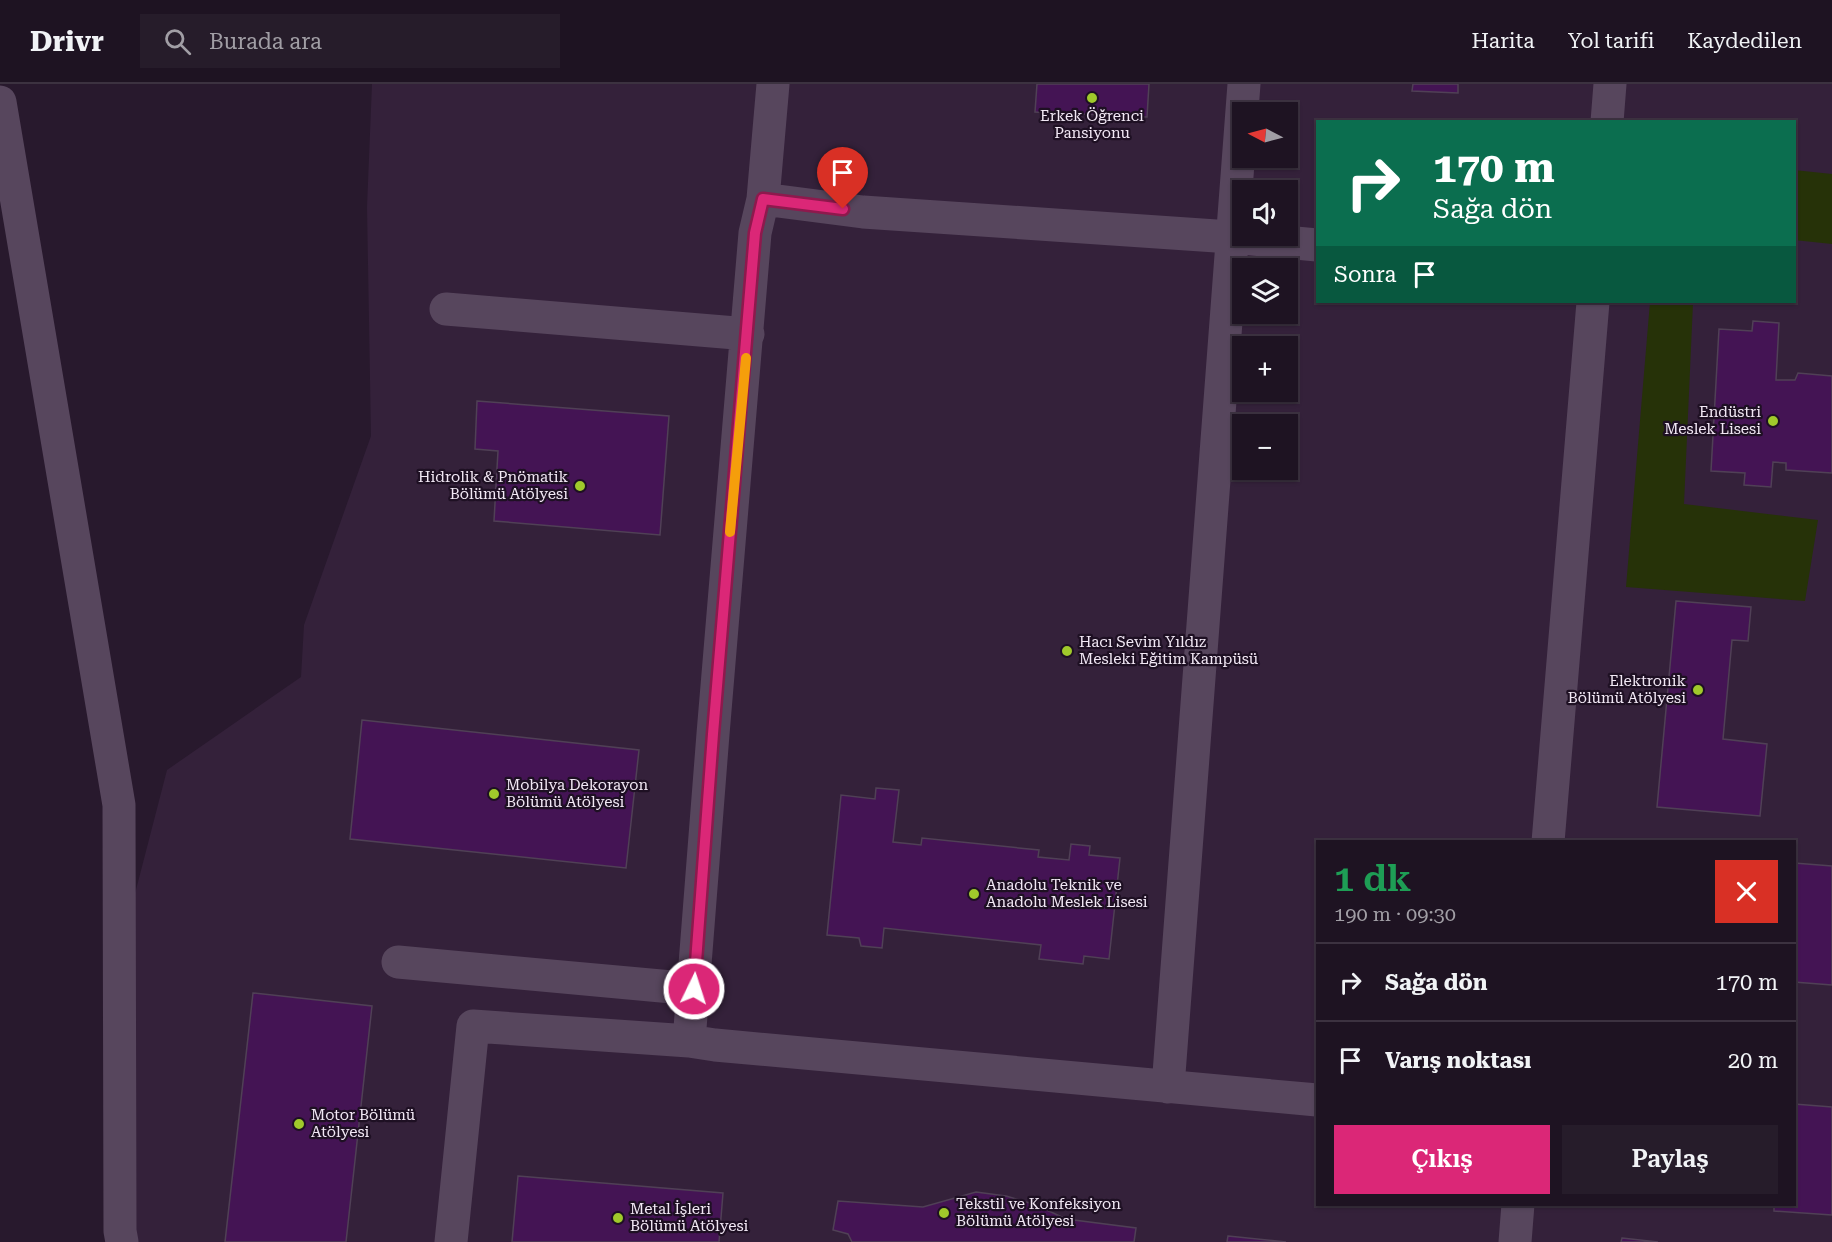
<!DOCTYPE html>
<html lang="tr">
<head>
<meta charset="utf-8">
<style>
	:root { --surface:#1e1322; --page:#261c2a; --text:#f1f3f6; --muted:#a19ea5; --line:#3c3240; --accent:#db2777 }
	body { margin:0; font-family:"Roboto Serif",serif; background:var(--page); color:var(--text); height:100vh; display:flex; flex-direction:column; font-size:22px; white-space:nowrap }
	* { box-sizing:border-box; margin:0 }
	p { font-size:20px; color:var(--muted) }
	.icon { flex:none; width:33px; height:33px; fill:none; stroke:currentColor; stroke-width:2; stroke-linecap:round; stroke-linejoin:round }
	.map { position:relative; flex:1; overflow:hidden }
	.sheet { position:absolute; left:1316px; top:756px; width:480px; height:366px; display:flex; flex-direction:column; background:var(--surface); border-radius:0px; box-shadow:0 2px 4px #0004,0 0 0 2px var(--line) }
	.sheet>* { flex:none }
	.hud { position:absolute; left:1316px; top:36px; width:480px; height:183px; border-radius:0px; box-shadow:0 2px 4px #0004,0 0 0 2px var(--line); background:#0b6e4f; color:#fff; overflow:hidden }
	.needle { width:39px; rotate:276deg }
	.controls { position:absolute; left:1232px; top:18px; display:grid; gap:12px }
	.controls a { display:grid; place-items:center; width:66px; height:66px; border-radius:0px; background:var(--surface); box-shadow:0 2px 4px #0004,0 0 0 2px var(--line); font-size:30px }
	.pin { position:absolute; display:grid; place-items:center; width:51px; height:51px; color:#fff; margin:-62px -26px; border-radius:50% 50% 50% 0; rotate:-45deg; box-shadow:0 0 6px #0007 }
	.pin .icon { rotate:45deg }
	.me { position:absolute; width:66px; margin:-33px; rotate:4deg; stroke-linejoin:round; filter:drop-shadow(0 0 4px #0008) }
	.turn { display:flex; align-items:center; gap:21px; height:126px; padding:0 18px; font-size:27px }
	.turn .icon { width:78px; height:78px; stroke-width:2.5 }
	.turn b { display:block; font-size:42px; line-height:51px }
	.then { display:flex; align-items:center; height:57px; padding:0 18px; background:#0003; gap:12px; font-size:22px }
	.round { display:grid; place-items:center; flex:none; width:63px; height:63px; border-radius:0px; background:var(--page) }
	.head { display:flex; align-items:center; justify-content:space-between; height:102px; padding:0 18px }
	h1 { font-size:36px; font-weight:600; line-height:45px; color:#1e9e55 }
	.primary-button { display:flex; gap:12px; margin-top:auto; padding:12px 18px }
	.primary-button a { flex:1; height:69px; border-radius:0px; background:var(--accent); color:#fff; font-size:24px; font-weight:600; line-height:69px; text-align:center }
	.primary-button a+a { background:var(--page); color:var(--text) }
	ul { padding:0; list-style:none }
	li { display:flex; align-items:center; gap:18px; height:78px; padding:0 18px; border-top:2px solid var(--line) }
	li div { flex:1 }
	li b { display:block; font-size:22px }
	li em { font-style:normal }
	header { display:flex; align-items:center; gap:36px; box-sizing:border-box; height:84px; padding:0 30px; background:var(--surface); border-bottom:2px solid var(--line) }
	header strong { font-size:28px }
	nav { display:flex; gap:33px; margin-inline-start:auto; font-size:21px }
	.search { width:420px; height:54px; background:var(--page); display:flex; align-items:center; gap:15px; box-sizing:border-box; padding:0 21px; border-radius:0px; color:var(--muted); font-size:22px }
	.map>svg:first-child { display:block }
</style>
</head>
<body>
<header>
<strong>Drivr</strong>
<div class="search"><svg class="icon" aria-label="search" viewBox="0 0 24 24"><circle cx="10" cy="10" r="6"/><path d="M15 15l6 6"/></svg>Burada ara</div>
<nav><a>Harita</a><a>Yol tarifi</a><a>Kaydedilen</a></nav>
</header>
<div class="map">
<svg width="1832" height="1158" viewBox="0 0 1832 1158">
	<rect width="100%" height="100%" fill="#28192d"/>
	<path fill="#34213a" fill-rule="evenodd" d="M 372,0 L 1832,0 L 1832,1158 L 131,1158 L 123,856 L 167,686 L 301,593 L 304,541 L 371,352 L 367,123 ZM 1242,28 L 1287,28 L 1287,74 L 1242,74 ZM 1317,38 L 1794,38 L 1794,218 L 1317,218 ZM 1242,106 L 1287,106 L 1287,152 L 1242,152 ZM 1242,184 L 1287,184 L 1287,230 L 1242,230 ZM 1242,262 L 1287,262 L 1287,308 L 1242,308 ZM 1242,340 L 1287,340 L 1287,386 L 1242,386 ZM 1317,758 L 1794,758 L 1794,1120 L 1317,1120 Z"/>
	<path fill="#263208" d="M 1794,86 L 1832,90 L 1832,160 L 1794,156 Z
		M 1650,218 L 1693,219 L 1684,420 L 1818,436 L 1805,517 L 1626,503 Z"/>
	<path fill="#441454" stroke="#504056" stroke-width="1.5" d="M 1037,0 L 1149,0 L 1147,33 L 1035,28 Z
		M 1413,0 L 1458,0 L 1458,9 L 1412,7 Z
		M 1753,237 L 1779,239 L 1776,296 L 1795,296 L 1798,289 L 1832,292 L 1832,389 L 1786,386 L 1786,379 L 1773,378 L 1771,403 L 1744,401 L 1745,389 L 1711,387 L 1719,245 L 1752,247 Z
		M 477,317 L 669,332 L 660,451 L 494,437 L 498,367 L 475,365 Z
		M 1676,517 L 1751,523 L 1748,557 L 1732,556 L 1723,655 L 1767,660 L 1760,732 L 1657,723 Z
		M 362,636 L 639,666 L 626,784 L 350,755 Z
		M 876,704 L 899,706 L 893,758 L 921,761 L 922,754 L 1039,766 L 1038,773 L 1069,776 L 1071,760 L 1090,762 L 1089,771 L 1120,774 L 1109,875 L 1084,872 L 1083,880 L 1039,875 L 1041,861 L 884,844 L 882,864 L 861,862 L 859,854 L 827,851 L 841,711 L 875,715 Z
		M 1794,779 L 1832,782 L 1832,901 L 1794,898 Z
		M 253,909 L 372,922 L 346,1158 L 225,1158 Z
		M 1794,1020 L 1832,1023 L 1832,1131 L 1774,1127 L 1774,1120 L 1794,1120 Z
		M 518,1092 L 723,1109 L 719,1158 L 512,1158 Z
		M 976,1108 L 1006,1112 L 1036,1121 L 1066,1135 L 1136,1144 L 1134,1158 L 852,1158 L 848,1150 L 833,1146 L 838,1117 L 923,1123 Z
		M 1228,1152 L 1286,1158 L 1227,1158 Z
		M 1622,1154 L 1658,1158 L 1621,1158 Z"/>
	<g fill="none" stroke-linecap="round" stroke-linejoin="round">
		<path stroke="#57465d" stroke-width="33" d="M 0,18 L 119,721 L 120,1147 L 122,1158
			M 1607,38 L 1610,0
			M 763,115 L 773,0
			M 1317,161 L 1231,153 L 863,128 L 763,115 L 755,149 L 713,650 L 689,957 L 715,961 L 1317,1016
			M 446,225 L 748,250
			M 1548,758 L 1593,218
			M 398,878 L 694,905
			M 1168,1003 L 1244,0
			M 451,1158 L 473,942 L 689,957
			M 1515,1158 L 1518,1120"/>
	</g>
	<g fill="none" stroke-linecap="round" stroke-linejoin="round">
		<defs>
			<path id="route" d="M 694,905 L 713,650 L 755,149 L 763,115 L 843,125"/>
		</defs>
		<use href="#route" stroke="#8e194d" stroke-width="15"/>
		<use href="#route" stroke="#db2777" stroke-width="10"/>
		<path stroke="#f59e0b" stroke-width="10" d="M 730,448 L 746,274"/>
	</g>
	<g fill="#a0c92b" stroke="#1e1023" stroke-width="2">
		<circle cx="1092" cy="14" r="6"/>
		<circle cx="1773" cy="337" r="6"/>
		<circle cx="580" cy="402" r="6"/>
		<circle cx="1067" cy="567" r="6"/>
		<circle cx="1698" cy="606" r="6"/>
		<circle cx="494" cy="710" r="6"/>
		<circle cx="974" cy="810" r="6"/>
		<circle cx="299" cy="1040" r="6"/>
		<circle cx="944" cy="1129" r="6"/>
		<circle cx="618" cy="1134" r="6"/>
	</g>
	<g text-anchor="middle" dominant-baseline="central" stroke-width="4.5" stroke-linejoin="round" paint-order="stroke">
		<g font-size="15" fill="#f2e8f5" stroke="#1e1023" text-anchor="start">
			<text x="1092" y="32" text-anchor="middle">Erkek Öğrenci<tspan x="1092" dy="17">Pansiyonu</tspan></text>
			<text x="1761" y="328" text-anchor="end">Endüstri<tspan x="1761" dy="17">Meslek Lisesi</tspan></text>
			<text x="568" y="393" text-anchor="end">Hidrolik &amp; Pnömatik<tspan x="568" dy="17">Bölümü Atölyesi</tspan></text>
			<text x="1079" y="558">Hacı Sevim Yıldız<tspan x="1079" dy="17">Mesleki Eğitim Kampüsü</tspan></text>
			<text x="1686" y="597" text-anchor="end">Elektronik<tspan x="1686" dy="17">Bölümü Atölyesi</tspan></text>
			<text x="506" y="701">Mobilya Dekorayon<tspan x="506" dy="17">Bölümü Atölyesi</tspan></text>
			<text x="986" y="801">Anadolu Teknik ve<tspan x="986" dy="17">Anadolu Meslek Lisesi</tspan></text>
			<text x="311" y="1031">Motor Bölümü<tspan x="311" dy="17">Atölyesi</tspan></text>
			<text x="956" y="1120">Tekstil ve Konfeksiyon<tspan x="956" dy="17">Bölümü Atölyesi</tspan></text>
			<text x="630" y="1125">Metal İşleri<tspan x="630" dy="17">Bölümü Atölyesi</tspan></text>
		</g>
	</g>
</svg>
<div class="controls">
<a><svg class="needle" viewBox="-14 -14 28 28"><path d="M0-13l5 13h-10z" fill="#e53935"/><path d="M0 13l5-13h-10z" fill="#a19ea5"/></svg></a>
<a><svg class="icon" aria-label="sound" viewBox="0 0 24 24"><path d="M4 9h4l5-4v14l-5-4H4zM17 9q2 3 0 6"/></svg></a>
<a><svg class="icon" aria-label="layers" viewBox="0 0 24 24"><path d="M12 4l9 5-9 5-9-5zM3 14l9 5 9-5"/></svg></a>
<a>+</a>
<a>−</a>
</div>
<div class="pin" style="left:843px;top:125px;background:#d93025"><svg class="icon" aria-label="arrive" viewBox="0 0 24 24"><path d="M6 21V4h12l-3 4 3 4H6"/></svg></div>
<svg class="me" style="left:694px;top:905px" viewBox="-20 -20 40 40"><circle r="17" fill="#db2777" stroke="#fff" stroke-width="3"/><path d="M0-11L8 9 0 5-8 9z" fill="#fff"/></svg>
<div class="hud">
<div class="turn"><svg class="icon" aria-label="right" viewBox="0 0 24 24"><path d="M7 20v-9h11M14 6l5 5-5 5"/></svg><div><b>170 m</b>Sağa dön</div></div>
<div class="then">Sonra<svg class="icon" aria-label="arrive" viewBox="0 0 24 24"><path d="M6 21V4h12l-3 4 3 4H6"/></svg></div>
</div>
<section class="sheet">
<div class="head"><div><h1>1 dk</h1><p>190 m · 09:30</p></div><a class="round" style="background:#d93025;color:#fff"><svg class="icon" aria-label="close" viewBox="0 0 24 24"><path d="M6 6l12 12M18 6L6 18"/></svg></a></div>
<ul>
<li><svg class="icon" aria-label="right" viewBox="0 0 24 24"><path d="M7 20v-9h11M14 6l5 5-5 5"/></svg><div><b>Sağa dön</b></div><em>170 m</em></li>
<li><svg class="icon" aria-label="arrive" viewBox="0 0 24 24"><path d="M6 21V4h12l-3 4 3 4H6"/></svg><div><b>Varış noktası</b></div><em>20 m</em></li>
</ul>
<div class="primary-button"><a>Çıkış</a><a>Paylaş</a></div>
</section>
</div>
</body>
</html>
